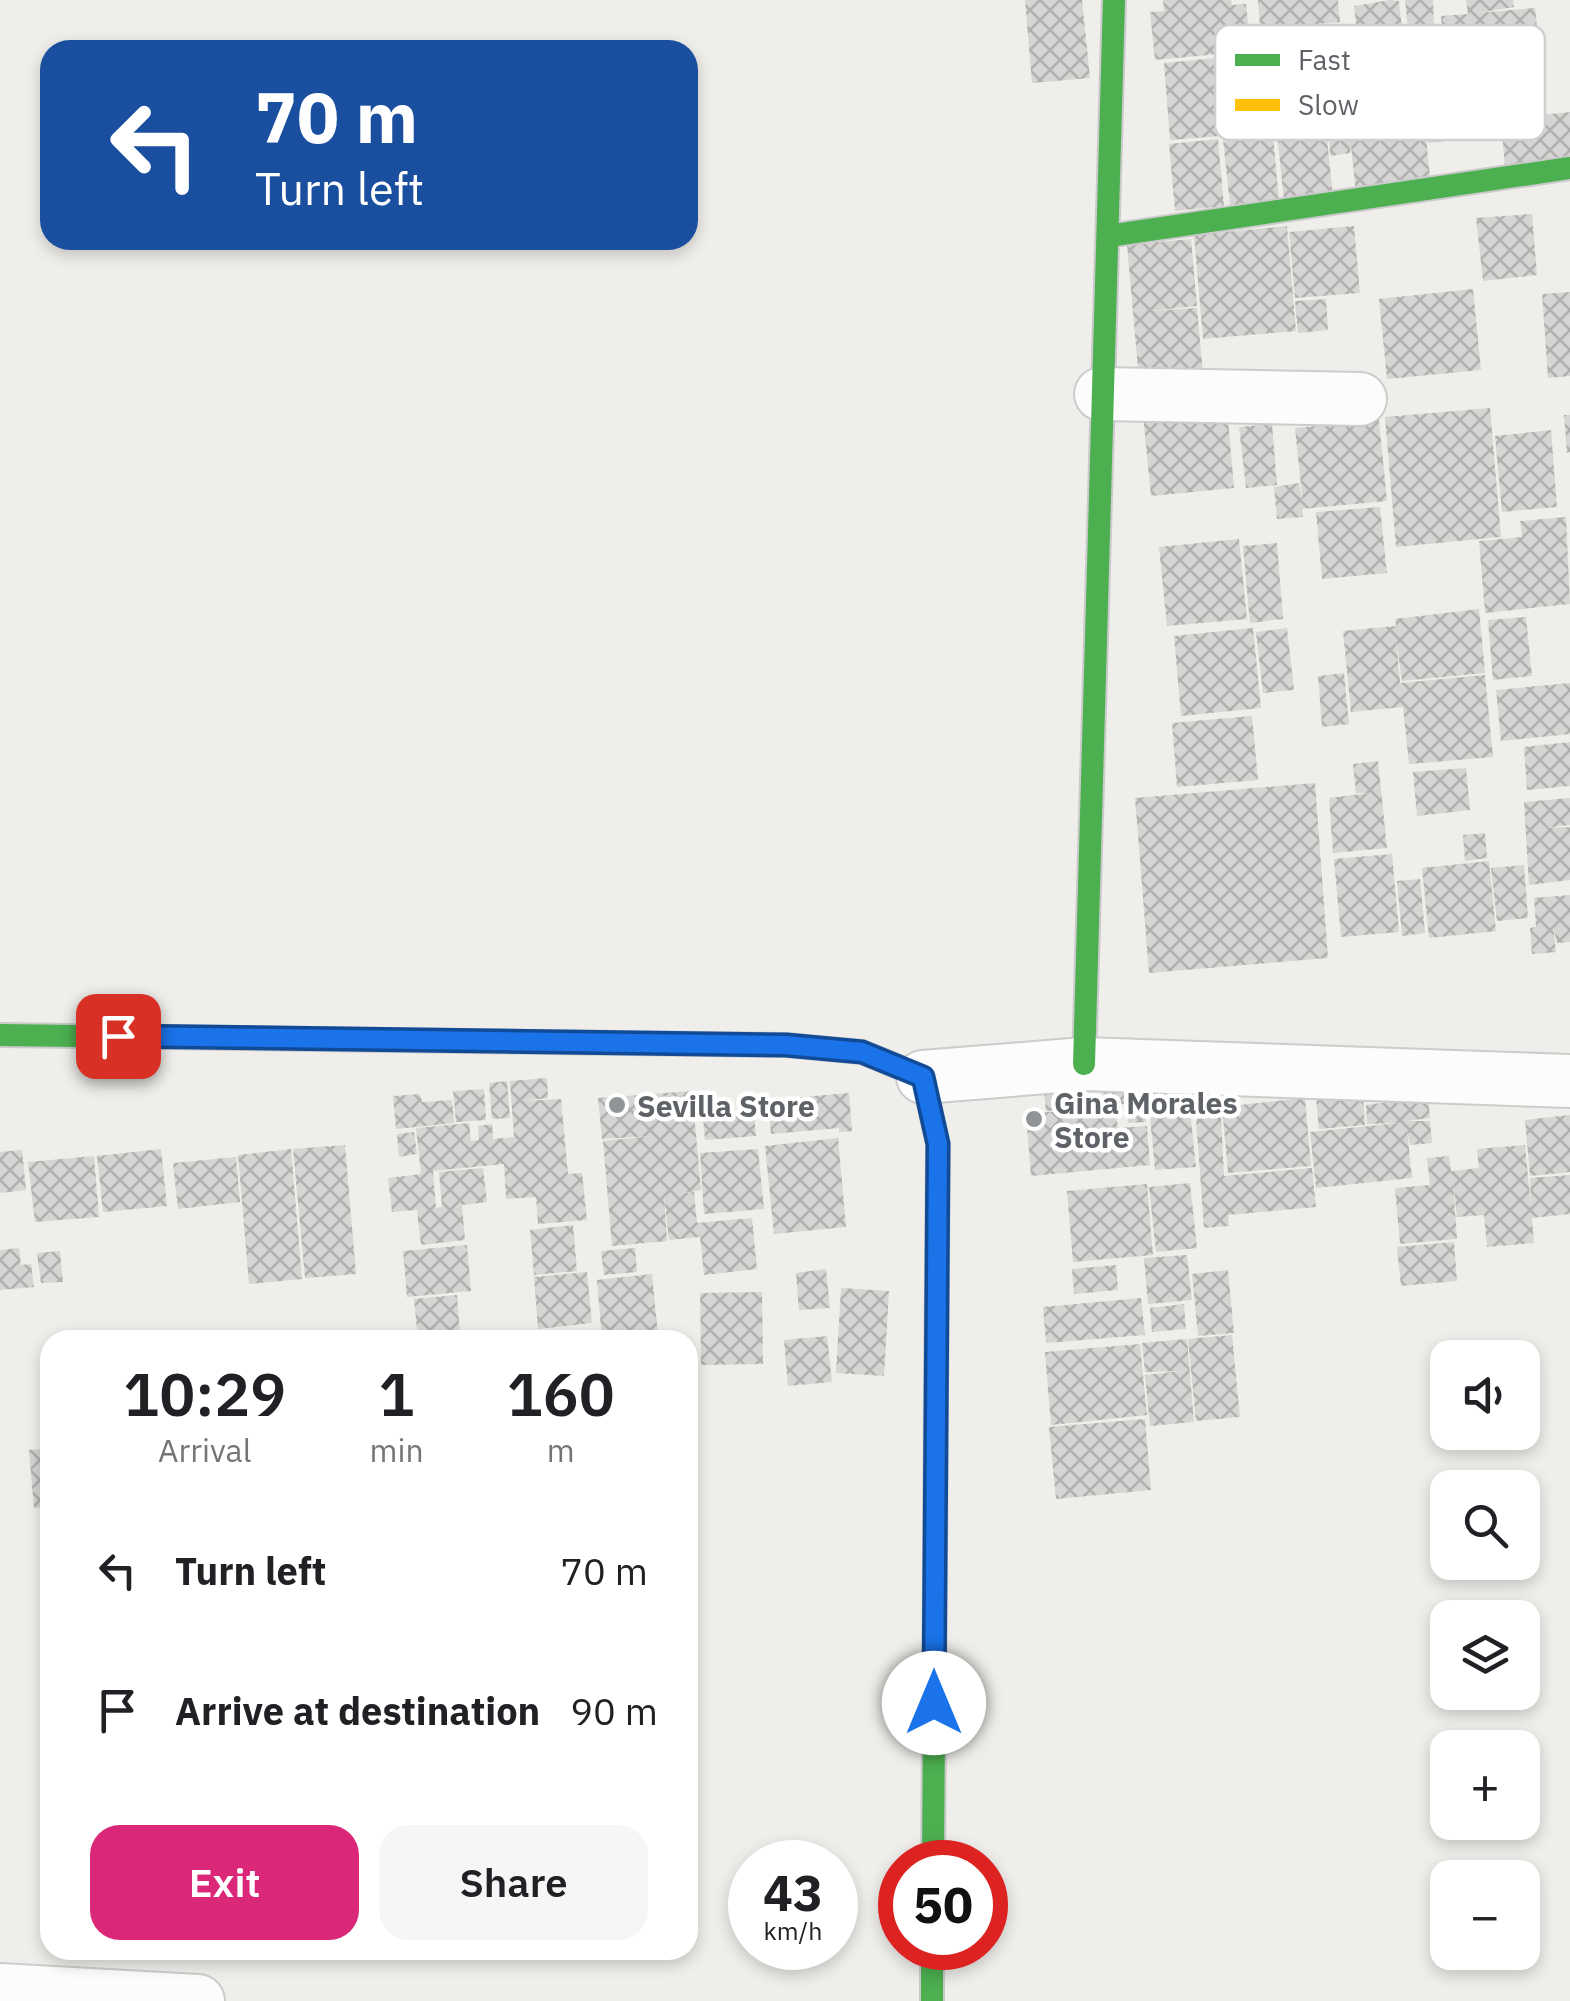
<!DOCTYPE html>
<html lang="en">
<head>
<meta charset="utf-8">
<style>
	:root { --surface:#fff; --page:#f6f6f6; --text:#202124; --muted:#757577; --accent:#db2777 }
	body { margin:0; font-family:"IBM Plex Sans",sans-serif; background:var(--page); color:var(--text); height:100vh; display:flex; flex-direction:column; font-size:38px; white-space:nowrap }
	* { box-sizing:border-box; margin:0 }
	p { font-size:32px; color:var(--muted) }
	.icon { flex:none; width:55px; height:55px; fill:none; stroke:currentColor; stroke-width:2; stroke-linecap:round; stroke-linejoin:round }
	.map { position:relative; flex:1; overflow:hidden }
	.sheet { position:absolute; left:40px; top:1330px; width:658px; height:630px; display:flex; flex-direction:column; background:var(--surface); border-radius:30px; box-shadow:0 5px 15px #0003 }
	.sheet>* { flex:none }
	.top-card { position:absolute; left:40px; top:40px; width:658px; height:210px; border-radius:30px; box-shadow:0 5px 15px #0003; background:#1a4fa0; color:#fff; overflow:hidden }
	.buttons { position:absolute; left:1430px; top:1340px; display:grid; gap:20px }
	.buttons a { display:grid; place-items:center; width:110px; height:110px; border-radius:20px; background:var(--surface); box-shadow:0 5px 15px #0003; font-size:50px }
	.speed { position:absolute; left:728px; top:1840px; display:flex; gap:20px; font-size:50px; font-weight:700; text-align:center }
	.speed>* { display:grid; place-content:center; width:130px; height:130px; border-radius:50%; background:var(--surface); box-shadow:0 5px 15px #0003; line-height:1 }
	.speed small { font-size:25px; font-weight:400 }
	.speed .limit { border:15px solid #d22; background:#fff; color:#111 }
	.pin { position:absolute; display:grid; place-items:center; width:85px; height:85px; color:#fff; margin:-42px; border-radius:20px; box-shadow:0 5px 15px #0006 }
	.me { position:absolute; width:110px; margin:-55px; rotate:0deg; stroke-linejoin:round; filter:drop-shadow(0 0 8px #0008) }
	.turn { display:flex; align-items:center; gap:35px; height:210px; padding:0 50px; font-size:45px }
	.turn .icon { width:130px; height:130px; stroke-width:2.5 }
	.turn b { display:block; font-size:70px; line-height:85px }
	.eta { display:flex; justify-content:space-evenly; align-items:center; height:170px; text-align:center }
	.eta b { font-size:60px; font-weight:600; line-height:70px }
	.action { display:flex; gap:20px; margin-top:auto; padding:20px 50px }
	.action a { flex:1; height:115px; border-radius:30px; background:var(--accent); color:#fff; font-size:40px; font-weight:600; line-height:115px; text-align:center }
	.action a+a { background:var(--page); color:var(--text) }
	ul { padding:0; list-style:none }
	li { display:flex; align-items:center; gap:30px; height:140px; padding:0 50px }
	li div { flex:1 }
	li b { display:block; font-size:38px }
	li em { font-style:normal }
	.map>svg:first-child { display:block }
</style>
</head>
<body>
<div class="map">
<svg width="1570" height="2001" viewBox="0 0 1570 2001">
	<defs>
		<pattern id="building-cross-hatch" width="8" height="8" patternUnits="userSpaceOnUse" patternTransform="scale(2.5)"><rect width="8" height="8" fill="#d6d5d3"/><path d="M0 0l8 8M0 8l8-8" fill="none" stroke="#b1b0af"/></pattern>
	</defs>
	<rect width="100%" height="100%" fill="#efeeea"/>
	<path fill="url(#building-cross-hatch)" d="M 1025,0 L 1082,0 L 1090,78 L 1032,83 Z
		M 1163,0 L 1231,0 L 1232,5 L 1246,4 L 1251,51 L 1155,60 L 1150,12 L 1164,11 Z
		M 1258,0 L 1338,0 L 1340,22 L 1306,25 L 1307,37 L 1261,41 Z
		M 1390,0 L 1399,1 L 1404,47 L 1359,52 L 1354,6 Z
		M 1405,0 L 1433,0 L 1434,26 L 1408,28 Z
		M 1466,0 L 1513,0 L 1514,7 L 1477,13 L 1535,8 L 1542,75 L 1447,84 L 1441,16 L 1468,14 Z
		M 1330,47 L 1338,125 L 1235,135 L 1230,83 L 1233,135 L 1170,140 L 1164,63 Z
		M 1432,69 L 1434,95 L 1422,96 L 1431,188 L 1356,195 L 1351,145 L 1350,153 L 1330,156 L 1329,134 L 1349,132 L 1344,78 Z
		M 1459,97 L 1462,139 L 1428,143 L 1424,100 Z
		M 1570,112 L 1570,161 L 1505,168 L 1501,119 Z
		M 1326,130 L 1333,196 L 1284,201 L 1277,134 Z
		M 1273,134 L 1279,201 L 1230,205 L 1223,139 Z
		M 1218,139 L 1224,206 L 1175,211 L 1169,144 Z
		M 1532,214 L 1537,275 L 1483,281 L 1476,218 Z
		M 1287,226 L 1296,331 L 1203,339 L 1194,235 Z
		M 1354,226 L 1360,293 L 1295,298 L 1289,232 Z
		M 1191,239 L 1197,306 L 1150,311 L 1197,308 L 1203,374 L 1139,380 L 1127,245 Z
		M 1473,289 L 1481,370 L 1387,379 L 1379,299 Z
		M 1570,292 L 1570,376 L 1548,378 L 1542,294 Z
		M 1326,299 L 1328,330 L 1298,333 L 1295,301 Z
		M 1227,407 L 1234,488 L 1151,496 L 1143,415 Z
		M 1490,408 L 1501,537 L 1396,547 L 1385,417 Z
		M 1564,415 L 1570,415 L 1570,452 L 1567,453 Z
		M 1379,420 L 1387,501 L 1302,509 L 1303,517 L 1277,519 L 1274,487 L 1299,483 L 1303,505 L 1295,428 Z
		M 1272,424 L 1277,485 L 1246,488 L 1239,427 Z
		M 1551,430 L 1557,507 L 1502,512 L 1495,436 Z
		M 1380,507 L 1387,573 L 1322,579 L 1316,512 Z
		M 1566,517 L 1570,604 L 1485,613 L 1479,541 L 1522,537 L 1520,521 Z
		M 1239,539 L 1247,619 L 1167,626 L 1159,547 Z
		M 1277,543 L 1283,619 L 1250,623 L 1243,546 Z
		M 1479,609 L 1485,673 L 1402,681 L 1396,638 L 1400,683 L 1485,675 L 1493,757 L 1409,764 L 1403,707 L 1351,712 L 1343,631 L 1396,626 L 1395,619 Z
		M 1526,617 L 1532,676 L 1493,680 L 1488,620 Z
		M 1253,628 L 1261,708 L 1181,716 L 1174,636 Z
		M 1287,628 L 1294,690 L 1263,693 L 1256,632 Z
		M 1344,673 L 1349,724 L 1322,727 L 1318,676 Z
		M 1570,683 L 1570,734 L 1501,741 L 1496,690 Z
		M 1252,716 L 1258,780 L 1177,787 L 1172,723 Z
		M 1570,742 L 1570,786 L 1527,790 L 1524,747 Z
		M 1378,761 L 1387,848 L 1333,853 L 1329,798 L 1369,793 L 1356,793 L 1353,764 Z
		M 1466,768 L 1470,810 L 1417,816 L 1413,772 Z
		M 1315,783 L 1328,958 L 1149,973 L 1135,798 Z
		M 1570,798 L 1570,825 L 1544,828 L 1570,827 L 1570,880 L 1529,885 L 1524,802 Z
		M 1485,833 L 1487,858 L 1465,861 L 1463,835 Z
		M 1392,854 L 1399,932 L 1341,937 L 1334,859 Z
		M 1489,861 L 1496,931 L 1429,938 L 1422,868 Z
		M 1524,865 L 1528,918 L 1497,921 L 1491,868 Z
		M 1420,879 L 1425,933 L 1402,936 L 1397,881 Z
		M 1570,895 L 1570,942 L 1557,943 L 1553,925 L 1556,952 L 1532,954 L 1530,928 L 1536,927 L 1534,898 Z
		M 547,1078 L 548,1098 L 522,1101 L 561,1099 L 568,1174 L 582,1173 L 587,1220 L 538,1224 L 536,1197 L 506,1199 L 504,1164 L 433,1171 L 436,1208 L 442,1207 L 439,1172 L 483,1168 L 487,1202 L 462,1205 L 465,1240 L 421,1245 L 417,1210 L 392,1212 L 388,1178 L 421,1174 L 416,1128 L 469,1123 L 471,1141 L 479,1140 L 478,1126 L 492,1124 L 493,1139 L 514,1137 L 510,1081 Z
		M 1143,1079 L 1146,1122 L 1128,1123 L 1127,1104 L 1115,1105 L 1118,1128 L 1147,1126 L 1150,1165 L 1031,1176 L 1026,1114 L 1104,1107 L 1102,1083 Z
		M 507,1081 L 510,1118 L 492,1119 L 489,1083 Z
		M 1078,1087 L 1080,1108 L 1046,1111 L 1044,1090 Z
		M 484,1089 L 486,1120 L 456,1122 L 453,1091 Z
		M 692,1091 L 701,1190 L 678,1194 L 694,1192 L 697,1223 L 752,1218 L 757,1269 L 704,1275 L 700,1237 L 669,1240 L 664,1194 L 667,1241 L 612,1246 L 603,1141 L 653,1136 L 602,1139 L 598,1098 Z
		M 849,1093 L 852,1131 L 839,1132 L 839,1128 L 771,1134 L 768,1100 Z
		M 420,1094 L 422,1102 L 452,1100 L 454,1123 L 396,1129 L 393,1096 Z
		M 1363,1094 L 1365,1125 L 1319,1129 L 1316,1098 Z
		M 1428,1096 L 1430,1118 L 1406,1121 L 1430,1121 L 1432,1143 L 1410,1145 L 1407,1130 L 1412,1178 L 1316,1188 L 1310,1132 L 1399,1123 L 1367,1124 L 1366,1105 Z
		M 1305,1098 L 1311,1166 L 1228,1173 L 1222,1107 Z
		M 1189,1102 L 1196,1167 L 1155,1170 L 1149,1106 Z
		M 754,1113 L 756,1136 L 705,1140 L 703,1118 Z
		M 1570,1115 L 1570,1172 L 1530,1176 L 1525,1120 Z
		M 1221,1117 L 1224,1176 L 1312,1168 L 1316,1207 L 1228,1215 L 1229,1226 L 1204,1228 L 1196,1119 Z
		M 414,1132 L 417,1154 L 399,1157 L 397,1134 Z
		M 838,1138 L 846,1227 L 774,1234 L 765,1146 Z
		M 345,1145 L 356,1274 L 305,1278 L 293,1149 Z
		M 1525,1145 L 1531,1207 L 1530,1178 L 1570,1175 L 1570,1214 L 1532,1218 L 1534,1243 L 1487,1247 L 1484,1215 L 1457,1217 L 1453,1182 L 1457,1239 L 1400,1244 L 1395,1188 L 1430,1185 L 1427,1158 L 1449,1156 L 1451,1171 L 1479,1168 L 1477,1149 Z
		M 161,1149 L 167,1206 L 103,1212 L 97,1156 Z
		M 291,1149 L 302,1279 L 249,1284 L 238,1155 Z
		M 758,1149 L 764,1209 L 704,1214 L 700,1153 Z
		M 22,1150 L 26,1190 L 0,1193 L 0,1152 Z
		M 94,1156 L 99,1217 L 35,1222 L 28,1162 Z
		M 236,1157 L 240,1202 L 178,1209 L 173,1163 Z
		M 1190,1183 L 1197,1248 L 1156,1252 L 1149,1187 Z
		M 1147,1184 L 1153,1255 L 1073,1262 L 1067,1191 Z
		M 573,1225 L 577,1271 L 534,1275 L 530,1230 Z
		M 1454,1242 L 1457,1281 L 1401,1286 L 1397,1247 Z
		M 467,1245 L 471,1291 L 407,1297 L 403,1251 Z
		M 19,1248 L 21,1265 L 31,1264 L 34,1287 L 0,1290 L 0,1250 Z
		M 635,1248 L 637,1272 L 604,1275 L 601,1251 Z
		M 60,1251 L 63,1282 L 41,1283 L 37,1253 Z
		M 1187,1255 L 1192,1300 L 1148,1304 L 1144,1258 Z
		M 1116,1265 L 1118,1290 L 1074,1294 L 1072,1269 Z
		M 826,1269 L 830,1308 L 799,1310 L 796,1273 Z
		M 1228,1270 L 1234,1333 L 1198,1336 L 1192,1274 Z
		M 587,1272 L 592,1323 L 538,1329 L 534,1277 Z
		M 652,1274 L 658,1335 L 602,1340 L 597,1280 Z
		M 841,1288 L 889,1291 L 884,1376 L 836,1373 Z
		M 762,1292 L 763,1364 L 701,1365 L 700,1293 Z
		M 457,1295 L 460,1335 L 418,1339 L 414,1299 Z
		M 1141,1298 L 1145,1335 L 1046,1343 L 1043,1307 Z
		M 1184,1304 L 1186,1329 L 1152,1332 L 1150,1308 Z
		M 1232,1335 L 1240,1417 L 1196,1421 L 1188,1339 Z
		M 827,1336 L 832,1382 L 788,1386 L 784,1340 Z
		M 1187,1339 L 1194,1422 L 1150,1426 L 1145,1375 L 1181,1371 L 1145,1372 L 1142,1343 Z
		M 1140,1344 L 1147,1415 L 1051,1425 L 1045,1352 Z
		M 1145,1419 L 1151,1490 L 1056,1499 L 1049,1427 Z
		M 50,1448 L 50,1507 L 34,1508 L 29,1450 Z"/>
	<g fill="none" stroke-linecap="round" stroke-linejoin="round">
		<defs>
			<path id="street" d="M 1101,394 L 1360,399
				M 923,1077 L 1084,1064 L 1570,1081
				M 0,1990 L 198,2001"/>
			<path id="fast" d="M 1108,236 L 1570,168
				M 0,1035 L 786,1045 L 862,1052 L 923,1077 L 938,1144 L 936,1395
				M 1084,1064 L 1114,0
				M 933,1862 L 934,1725
				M 932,1948 L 932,2001"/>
			<path id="slow" d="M 934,1725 L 936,1395"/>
		</defs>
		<use href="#street" stroke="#cbcccc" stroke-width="56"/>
		<use href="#fast" stroke="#cacacb" stroke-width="26"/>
		<use href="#slow" stroke="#cacacb" stroke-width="26"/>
		<use href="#street" stroke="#fdfcfc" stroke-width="52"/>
		<use href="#fast" stroke="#4caf50" stroke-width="22"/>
		<use href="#slow" stroke="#ffc107" stroke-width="22"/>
	</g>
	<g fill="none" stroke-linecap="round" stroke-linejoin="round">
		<defs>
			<path id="route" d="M 118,1036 L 786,1045 L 862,1052 L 923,1077 L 938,1144 L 934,1703"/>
		</defs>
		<use href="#route" stroke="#114b97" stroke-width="25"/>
		<use href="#route" stroke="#1a73e8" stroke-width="18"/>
	</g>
	<g fill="#919496" stroke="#fff" stroke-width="4">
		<circle cx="617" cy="1105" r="10"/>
		<circle cx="1034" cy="1119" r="10"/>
	</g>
	<g text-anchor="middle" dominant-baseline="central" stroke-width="9" stroke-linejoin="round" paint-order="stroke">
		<g font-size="30" font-weight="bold" fill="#5f6368" stroke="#fff" text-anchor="start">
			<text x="1054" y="1102">Gina Morales<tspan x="1054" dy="34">Store</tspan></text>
			<text x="637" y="1105">Sevilla Store</text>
		</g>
	</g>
	<rect x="1215" y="25" width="330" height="115" rx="15" fill="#fff" stroke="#cfd0d2" stroke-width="2.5"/>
	<rect x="1235" y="54" width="45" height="12" fill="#4caf50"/>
	<rect x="1235" y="99" width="45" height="12" fill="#ffc107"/>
	<g font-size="28" fill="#5f6368">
		<text x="1298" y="70">Fast</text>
		<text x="1298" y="115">Slow</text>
	</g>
</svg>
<div class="buttons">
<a><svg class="icon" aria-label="sound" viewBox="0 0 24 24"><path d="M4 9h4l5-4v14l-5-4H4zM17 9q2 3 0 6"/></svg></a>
<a><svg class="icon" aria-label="search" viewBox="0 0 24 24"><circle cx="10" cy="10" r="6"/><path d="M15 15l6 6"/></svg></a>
<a><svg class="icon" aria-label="layers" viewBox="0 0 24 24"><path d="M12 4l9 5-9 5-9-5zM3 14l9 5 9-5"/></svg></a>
<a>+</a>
<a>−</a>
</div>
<div class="speed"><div>43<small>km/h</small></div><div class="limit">50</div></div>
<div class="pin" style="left:118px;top:1036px;background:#d93025"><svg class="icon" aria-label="arrive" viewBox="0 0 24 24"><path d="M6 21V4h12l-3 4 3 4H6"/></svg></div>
<svg class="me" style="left:934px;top:1703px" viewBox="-20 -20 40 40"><circle r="19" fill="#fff"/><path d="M0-13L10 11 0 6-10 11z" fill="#1a73e8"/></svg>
<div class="top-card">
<div class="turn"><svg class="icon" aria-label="left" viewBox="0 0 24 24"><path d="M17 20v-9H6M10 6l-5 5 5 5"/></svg><div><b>70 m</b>Turn left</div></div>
</div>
<section class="sheet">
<div class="eta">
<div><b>10:29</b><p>Arrival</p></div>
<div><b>1</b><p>min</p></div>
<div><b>160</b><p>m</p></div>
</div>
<ul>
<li><svg class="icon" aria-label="left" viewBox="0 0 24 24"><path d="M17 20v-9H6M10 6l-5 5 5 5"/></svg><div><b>Turn left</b></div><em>70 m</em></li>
<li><svg class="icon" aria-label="arrive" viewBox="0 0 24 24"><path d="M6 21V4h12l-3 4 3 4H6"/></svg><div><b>Arrive at destination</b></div><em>90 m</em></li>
</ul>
<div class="action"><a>Exit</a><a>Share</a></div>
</section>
</div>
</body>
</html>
